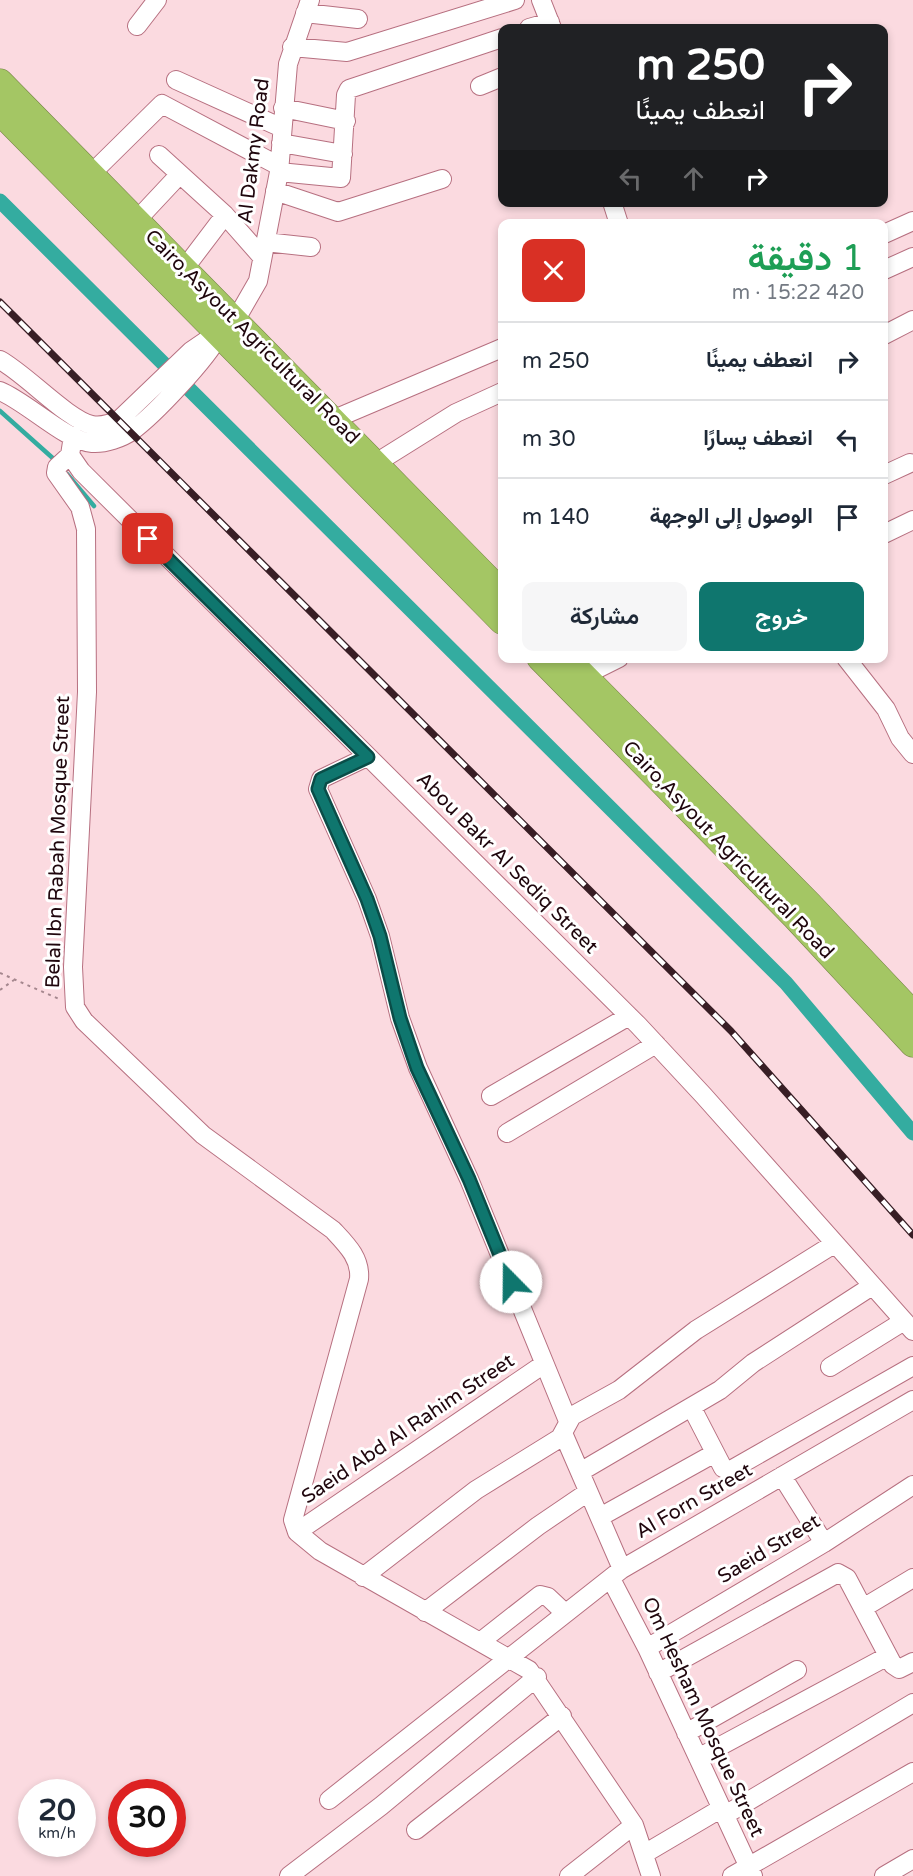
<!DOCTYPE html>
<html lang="ar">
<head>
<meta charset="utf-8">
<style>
	:root { --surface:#fff; --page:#f6f6f7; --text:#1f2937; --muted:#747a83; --line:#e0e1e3; --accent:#0f766e }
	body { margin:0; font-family:"Varela Round",Vazirmatn,sans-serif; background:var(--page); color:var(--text); direction:rtl; height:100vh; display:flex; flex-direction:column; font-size:22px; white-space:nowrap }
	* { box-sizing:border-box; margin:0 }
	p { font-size:20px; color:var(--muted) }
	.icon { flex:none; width:33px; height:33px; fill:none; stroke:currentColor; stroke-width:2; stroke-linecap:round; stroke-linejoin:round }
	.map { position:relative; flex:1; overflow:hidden; direction:ltr }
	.details { position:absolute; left:498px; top:219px; width:390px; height:444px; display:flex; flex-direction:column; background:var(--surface); border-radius:12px; box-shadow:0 3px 9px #0003; direction:rtl }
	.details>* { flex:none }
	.banner { position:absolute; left:498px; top:24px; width:390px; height:183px; border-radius:12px; box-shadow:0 3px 9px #0003; direction:rtl; background:#202124; color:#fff; overflow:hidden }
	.speed { position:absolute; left:18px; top:1779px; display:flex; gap:12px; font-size:30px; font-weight:700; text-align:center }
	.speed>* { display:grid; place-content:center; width:78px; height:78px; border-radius:50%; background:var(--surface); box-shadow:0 3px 9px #0003; line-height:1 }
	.speed small { font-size:15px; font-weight:400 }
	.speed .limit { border:9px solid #d22; background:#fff; color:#111 }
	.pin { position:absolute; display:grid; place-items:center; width:51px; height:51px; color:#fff; margin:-26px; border-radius:12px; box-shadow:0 3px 9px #0006 }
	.me { position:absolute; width:66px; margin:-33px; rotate:338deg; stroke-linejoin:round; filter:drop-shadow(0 0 4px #0008) }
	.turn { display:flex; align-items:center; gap:21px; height:126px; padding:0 24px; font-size:27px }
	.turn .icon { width:78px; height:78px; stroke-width:2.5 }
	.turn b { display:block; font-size:42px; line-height:51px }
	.lanes { display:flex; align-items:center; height:57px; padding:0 24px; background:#0003; justify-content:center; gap:30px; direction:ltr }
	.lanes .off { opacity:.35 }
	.round { display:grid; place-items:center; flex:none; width:63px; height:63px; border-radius:12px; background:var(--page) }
	.head { display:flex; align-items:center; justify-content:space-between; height:102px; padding:0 24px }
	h1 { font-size:36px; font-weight:600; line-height:45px; color:#1e9e55 }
	.action { display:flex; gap:12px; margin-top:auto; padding:12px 24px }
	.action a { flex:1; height:69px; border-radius:12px; background:var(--accent); color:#fff; font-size:24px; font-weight:600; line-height:69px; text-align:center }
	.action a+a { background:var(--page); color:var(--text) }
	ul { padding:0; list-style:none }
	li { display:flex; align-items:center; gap:18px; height:78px; padding:0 24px; border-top:2px solid var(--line) }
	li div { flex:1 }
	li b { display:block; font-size:22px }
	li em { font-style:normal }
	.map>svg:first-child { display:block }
</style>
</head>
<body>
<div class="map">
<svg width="913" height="1876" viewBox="0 0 913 1876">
	<rect width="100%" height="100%" fill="#fbdae0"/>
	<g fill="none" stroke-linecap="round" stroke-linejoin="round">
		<path stroke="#34aca0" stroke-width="4.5" d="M 0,411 L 56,461
			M 67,474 L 94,506"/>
		<path stroke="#34aca0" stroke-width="15" d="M 0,201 L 786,983 L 913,1133"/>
		<defs>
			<path id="minor" d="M 541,0 L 552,28
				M 305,13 L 358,19
				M 137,26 L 157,0
				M 529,28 L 550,22
				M 292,47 L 347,52 L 515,0
				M 176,80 L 282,128
				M 480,86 L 502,77
				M 283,108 L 346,121
				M 281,143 L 343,154
				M 159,155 L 225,215 L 262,257
				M 279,172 L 341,178 L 346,95 L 349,89 L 502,38
				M 91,174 L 162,104 L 279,166
				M 275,191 L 338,212 L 442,179
				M 612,202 L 619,224
				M 136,221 L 180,174
				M 884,234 L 913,221
				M 265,242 L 311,247
				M 184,269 L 225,215
				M 884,270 L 913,257
				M 884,335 L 913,320
				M 0,360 C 26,374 68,420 92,425 C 102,427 110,424 119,420 L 191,351 L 235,321 L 258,281 L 279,172 L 288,64 L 310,0
				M 0,391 C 27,402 66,441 92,443 C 105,444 122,438 132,431 C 154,415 207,359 219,335
				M 332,420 L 502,348
				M 73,436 L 70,455 L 81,471 L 638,1025 L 704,1096 L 913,1331
				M 70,455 L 57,467 L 56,473 L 80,507 L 86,529 L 87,692 L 73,967 L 75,1007 L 84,1021 L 203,1135 L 333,1230 C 346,1244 361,1258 359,1279 L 293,1520 L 297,1532 L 320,1551 L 529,1670 L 634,1825 L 651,1876
				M 376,463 L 456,413 L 502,392
				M 884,475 L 910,463
				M 884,534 L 913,520
				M 846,658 L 886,709 L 900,738 L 913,754
				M 575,680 L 619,658
				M 367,757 L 321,779 L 318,789 L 367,899 L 380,936 L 400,1018 L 418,1068 L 469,1179 L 568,1421
				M 491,1096 L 629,1016
				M 507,1133 L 656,1044
				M 830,1367 L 904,1321
				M 692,1408 L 723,1468 L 729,1471 L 913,1366
				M 563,1433 L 622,1569
				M 580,1472 L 720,1390 L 753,1363 L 872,1286
				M 782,1476 L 824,1543
				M 600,1517 L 715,1453
				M 297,1532 L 544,1364
				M 363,1577 L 476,1490 L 560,1438 L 572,1416 L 619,1390 L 696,1330 L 834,1244
				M 611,1579 L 647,1648 L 753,1876
				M 863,1608 L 913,1578
				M 425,1612 L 538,1526 L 588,1492
				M 480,1642 L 540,1595 L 548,1597 L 565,1613
				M 647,1648 L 824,1543 L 913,1485
				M 658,1673 L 838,1573 L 847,1578 L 893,1665 L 899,1669 L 913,1662
				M 686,1733 L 797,1670
				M 698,1758 L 888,1656
				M 329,1800 L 622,1569 L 913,1400
				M 725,1815 L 913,1703
				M 416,1830 L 562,1716
				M 644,1854 L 722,1808
				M 289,1876 L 381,1806 L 537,1677
				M 569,1876 L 634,1825
				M 732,1876 L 913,1772
				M 884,1876 L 913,1859"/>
			<path id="highway" d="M 0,82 L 502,593
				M 0,112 L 502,621
				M 540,658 L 795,917 L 913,1044
				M 566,658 L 810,905 L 913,1014"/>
		</defs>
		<use href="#minor" stroke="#b77080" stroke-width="20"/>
		<use href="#highway" stroke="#758346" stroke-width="27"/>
		<path stroke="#a5878e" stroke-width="2" stroke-dasharray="3 4.5" stroke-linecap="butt" d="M 0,973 L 59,999
			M 0,990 L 14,980"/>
		<use href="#minor" stroke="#fff" stroke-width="18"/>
		<use href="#highway" stroke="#a4c664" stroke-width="26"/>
		<defs>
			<path id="rail" d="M 0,302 L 731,1031 L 913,1235"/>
		</defs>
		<use href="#rail" stroke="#381e25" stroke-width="7"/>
		<use href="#rail" stroke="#fff" stroke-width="4.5" stroke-dasharray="14" stroke-linecap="butt"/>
	</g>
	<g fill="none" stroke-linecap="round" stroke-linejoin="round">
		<defs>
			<path id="route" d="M 148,539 L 368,757 L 321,779 L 318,789 L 367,899 L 380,936 L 400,1018 L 417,1068 L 469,1179 L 511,1282"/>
		</defs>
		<use href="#route" stroke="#0a4d48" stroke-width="15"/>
		<use href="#route" stroke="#0f766e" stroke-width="10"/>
	</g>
	<g text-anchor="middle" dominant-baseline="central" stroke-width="6" stroke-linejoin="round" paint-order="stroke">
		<g font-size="20" fill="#1f060d" stroke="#fff">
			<text transform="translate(254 151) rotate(-83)">Al Dakmy Road</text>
			<text transform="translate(252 337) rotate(45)">Cairo,Asyout Agricultural Road</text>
			<text transform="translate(58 842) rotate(-88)">Belal Ibn Rabah Mosque Street</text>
			<text transform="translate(728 850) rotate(46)">Cairo,Asyout Agricultural Road</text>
			<text transform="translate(507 863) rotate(45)">Abou Bakr Al Sediq Street</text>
			<text transform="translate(408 1429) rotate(-34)">Saeid Abd Al Rahim Street</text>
			<text transform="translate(694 1501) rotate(-30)">Al Forn Street</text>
			<text transform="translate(769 1549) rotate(-31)">Saeid Street</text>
			<text transform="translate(703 1717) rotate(65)">Om Hesham Mosque Street</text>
		</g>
	</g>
</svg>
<div class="speed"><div>20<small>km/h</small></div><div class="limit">30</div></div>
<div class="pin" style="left:148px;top:539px;background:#d93025"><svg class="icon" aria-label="arrive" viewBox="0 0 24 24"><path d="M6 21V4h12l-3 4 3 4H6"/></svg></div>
<svg class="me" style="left:511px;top:1282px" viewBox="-20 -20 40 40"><circle r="19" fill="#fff"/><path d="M0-13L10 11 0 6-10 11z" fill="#0f766e"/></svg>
<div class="banner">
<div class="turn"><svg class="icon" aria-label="right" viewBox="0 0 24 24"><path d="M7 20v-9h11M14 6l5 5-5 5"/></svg><div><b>250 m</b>انعطف يمينًا</div></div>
<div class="lanes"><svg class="icon off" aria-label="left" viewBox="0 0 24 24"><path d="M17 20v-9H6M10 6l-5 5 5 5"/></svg><svg class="icon off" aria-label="ahead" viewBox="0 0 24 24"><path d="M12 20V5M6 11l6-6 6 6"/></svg><svg class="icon" aria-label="right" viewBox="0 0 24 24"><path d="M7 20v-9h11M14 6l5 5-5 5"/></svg></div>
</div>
<section class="details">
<div class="head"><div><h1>1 دقيقة</h1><p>420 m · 15:22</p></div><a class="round" style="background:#d93025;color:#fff"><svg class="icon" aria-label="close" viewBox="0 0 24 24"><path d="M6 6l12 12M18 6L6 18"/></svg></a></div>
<ul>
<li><svg class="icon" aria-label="right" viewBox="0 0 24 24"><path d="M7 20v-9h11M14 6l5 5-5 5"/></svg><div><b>انعطف يمينًا</b></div><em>250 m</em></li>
<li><svg class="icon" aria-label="left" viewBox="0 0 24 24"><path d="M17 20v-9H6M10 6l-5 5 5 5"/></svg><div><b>انعطف يسارًا</b></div><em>30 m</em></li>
<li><svg class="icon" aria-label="arrive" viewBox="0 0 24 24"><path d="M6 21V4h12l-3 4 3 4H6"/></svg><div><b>الوصول إلى الوجهة</b></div><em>140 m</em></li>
</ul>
<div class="action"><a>خروج</a><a>مشاركة</a></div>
</section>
</div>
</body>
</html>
